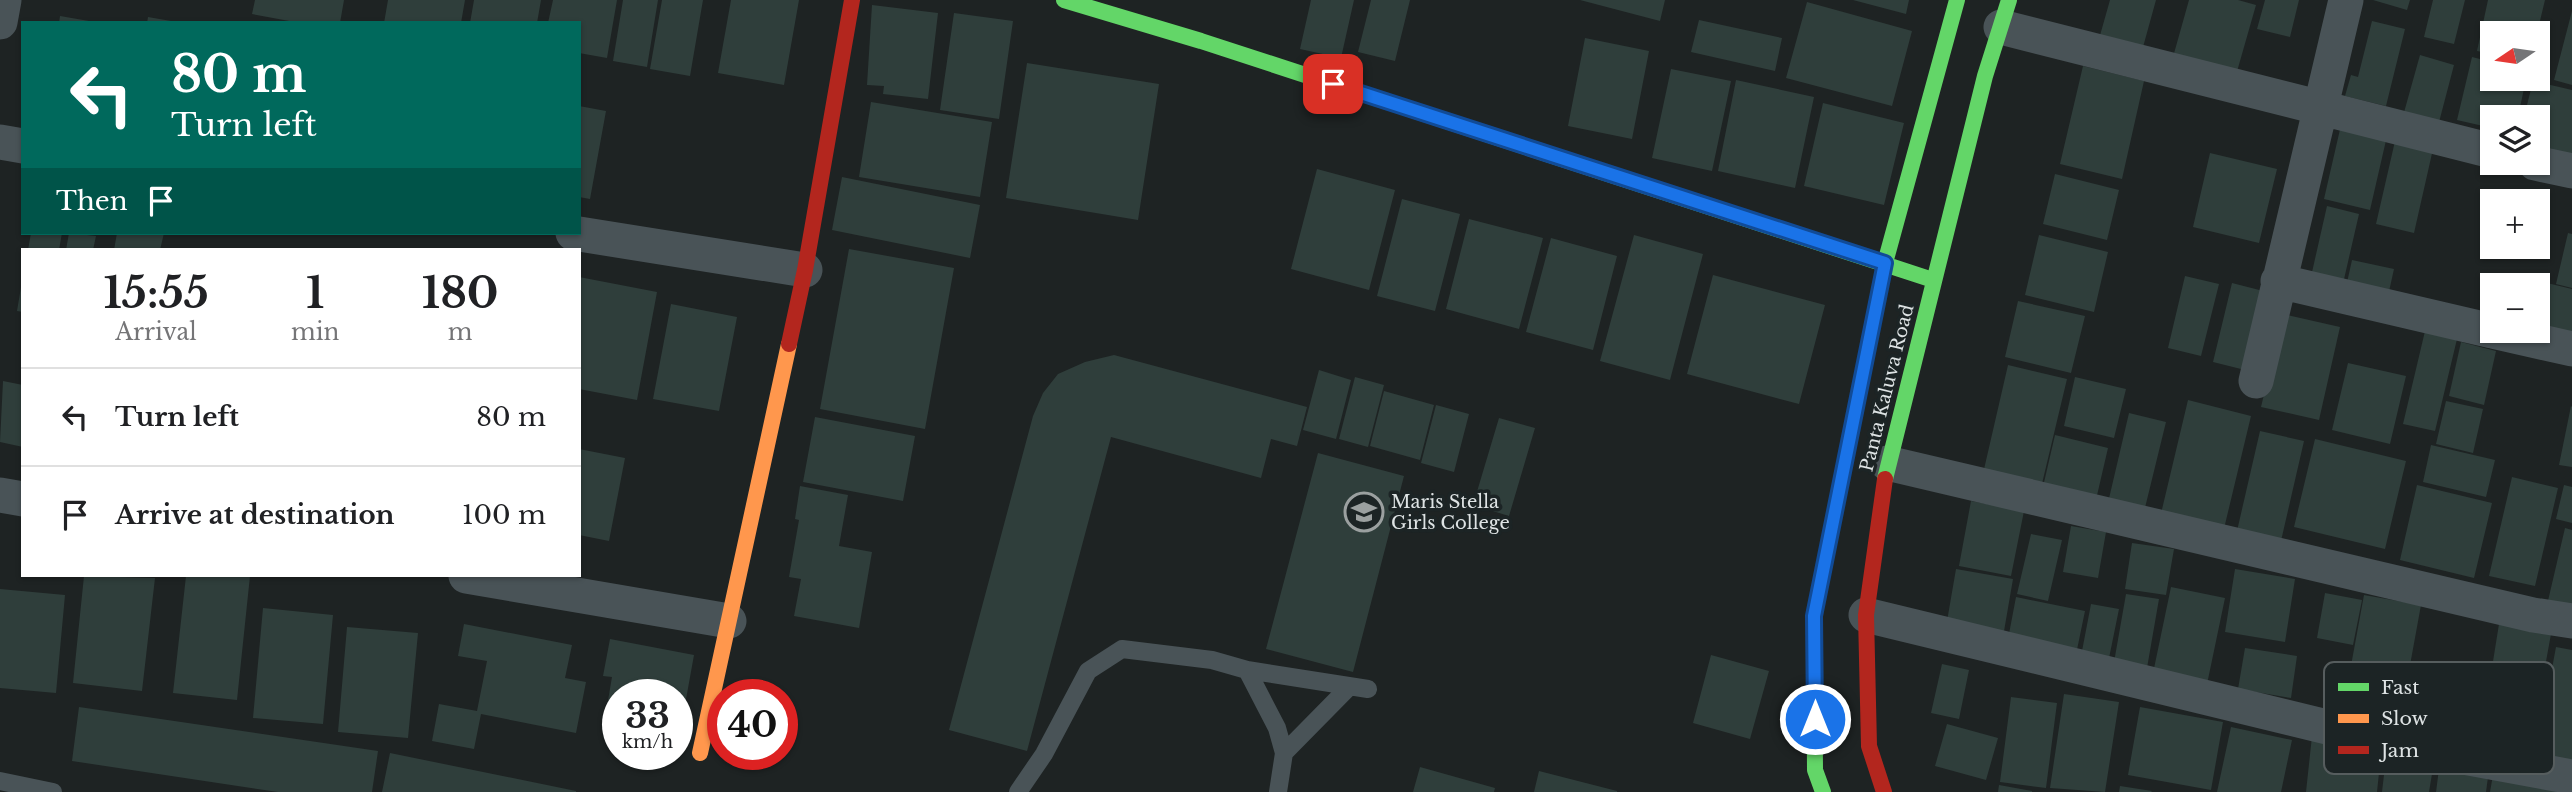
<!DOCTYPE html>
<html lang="en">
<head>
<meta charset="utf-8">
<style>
	:root { --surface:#fff; --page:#f6f6f6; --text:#202124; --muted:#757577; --line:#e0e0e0 }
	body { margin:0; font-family:"Libre Baskerville",serif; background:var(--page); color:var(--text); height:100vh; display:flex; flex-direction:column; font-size:26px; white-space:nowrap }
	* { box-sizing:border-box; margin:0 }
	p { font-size:23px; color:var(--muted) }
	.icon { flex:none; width:38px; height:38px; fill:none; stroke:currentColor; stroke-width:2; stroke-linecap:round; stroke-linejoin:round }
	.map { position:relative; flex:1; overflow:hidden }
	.sheet { position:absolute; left:21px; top:248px; width:560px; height:329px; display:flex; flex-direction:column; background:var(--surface); border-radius:0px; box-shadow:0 2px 5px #0004 }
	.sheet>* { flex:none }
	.hud { position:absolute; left:21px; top:21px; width:560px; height:214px; border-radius:0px; box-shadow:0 2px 5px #0004; background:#00695c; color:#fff; overflow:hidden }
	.needle { width:46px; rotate:257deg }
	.controls { position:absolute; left:2480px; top:21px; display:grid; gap:14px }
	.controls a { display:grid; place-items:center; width:70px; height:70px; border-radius:0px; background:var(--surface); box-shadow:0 2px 5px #0004; font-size:35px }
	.speed { position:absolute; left:602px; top:679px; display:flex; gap:14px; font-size:35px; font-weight:700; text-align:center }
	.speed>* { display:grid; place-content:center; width:91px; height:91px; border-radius:50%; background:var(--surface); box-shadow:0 2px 5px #0004; line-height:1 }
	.speed small { font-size:18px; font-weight:400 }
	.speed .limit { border:10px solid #d22; background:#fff; color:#111 }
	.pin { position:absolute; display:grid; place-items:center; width:60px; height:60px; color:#fff; margin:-30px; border-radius:14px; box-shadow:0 4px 10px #0006 }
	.me { position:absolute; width:77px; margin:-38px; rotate:0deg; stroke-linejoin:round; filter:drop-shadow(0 0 5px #0008) }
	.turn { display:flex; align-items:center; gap:24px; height:147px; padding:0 35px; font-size:32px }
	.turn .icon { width:91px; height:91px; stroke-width:2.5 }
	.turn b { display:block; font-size:49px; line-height:60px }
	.then { display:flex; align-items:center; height:66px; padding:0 35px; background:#0003; gap:14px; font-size:26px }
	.eta { display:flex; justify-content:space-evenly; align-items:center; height:119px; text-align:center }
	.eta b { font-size:42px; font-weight:800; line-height:49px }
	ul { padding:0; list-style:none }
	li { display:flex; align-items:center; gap:21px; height:98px; padding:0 35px; border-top:2px solid var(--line) }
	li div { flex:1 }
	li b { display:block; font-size:26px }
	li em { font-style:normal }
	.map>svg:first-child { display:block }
</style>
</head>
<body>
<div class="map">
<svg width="2572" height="792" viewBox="0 0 2572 792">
	<rect width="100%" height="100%" fill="#1e2323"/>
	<path fill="#2f3e3b" d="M 255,0 L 344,0 L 340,23 L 300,23 L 252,14 Z
		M 388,0 L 465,0 L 461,23 L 384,23 Z
		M 474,0 L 541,0 L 537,23 L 470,23 Z
		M 553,0 L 617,0 L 607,58 L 579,53 L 579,23 L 548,23 Z
		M 623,0 L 658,0 L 647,67 L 613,61 Z
		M 662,0 L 703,0 L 690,76 L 650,69 Z
		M 731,0 L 799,0 L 784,85 L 718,73 Z
		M 1311,0 L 1354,0 L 1341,58 L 1300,49 Z
		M 1371,0 L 1410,0 L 1395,61 L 1358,52 Z
		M 1580,0 L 1665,0 L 1660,21 Z
		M 1853,0 L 1909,0 L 1906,14 Z
		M 2110,0 L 2156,0 L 2140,58 L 2097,46 Z
		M 2189,0 L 2238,0 L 2256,5 L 2236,75 L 2173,57 Z
		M 2265,0 L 2299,0 L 2290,37 L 2257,29 Z
		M 2373,0 L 2410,0 L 2407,10 Z
		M 2433,0 L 2465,0 L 2454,44 L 2424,37 Z
		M 2488,0 L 2545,0 L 2537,33 L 2492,33 L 2492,54 L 2477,51 Z
		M 1807,2 L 1912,31 L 1892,106 L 1786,78 Z
		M 872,5 L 938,13 L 928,99 L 883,94 L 884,86 L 867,85 Z
		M 2572,11 L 2572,85 L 2554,80 Z
		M 954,13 L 1013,21 L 999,119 L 940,110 Z
		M 60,16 L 89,21 L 89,23 L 59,23 Z
		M 148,17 L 171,21 L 171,23 L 147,23 Z
		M 1699,20 L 1782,38 L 1775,71 L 1691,52 Z
		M 2372,21 L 2405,29 L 2386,106 L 2345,96 L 2351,75 L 2358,77 Z
		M 1585,38 L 1649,51 L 1632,139 L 1568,126 Z
		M 2420,55 L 2454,65 L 2438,126 L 2403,116 Z
		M 2472,57 L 2492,62 L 2492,79 L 2526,79 L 2518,117 L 2492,117 L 2492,128 L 2457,120 Z
		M 1027,63 L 1159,84 L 1138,220 L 1006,198 Z
		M 2083,66 L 2144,81 L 2122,179 L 2060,164 Z
		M 1671,69 L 1731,81 L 1712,171 L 1652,158 Z
		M 1736,80 L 1814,97 L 1795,188 L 1718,171 Z
		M 2533,81 L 2572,90 L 2572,166 L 2538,157 L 2538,117 L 2524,117 Z
		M 871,102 L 992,122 L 980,197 L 859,177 Z
		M 1823,103 L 1904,123 L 1884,205 L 1804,186 Z
		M 579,106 L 606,111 L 590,199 L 579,197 Z
		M 2341,125 L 2387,136 L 2370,210 L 2324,199 Z
		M 2395,141 L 2433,149 L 2414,233 L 2376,224 Z
		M 2210,153 L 2277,169 L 2259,243 L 2193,227 Z
		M 1317,169 L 1395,190 L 1369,290 L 1291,269 Z
		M 2055,174 L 2119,190 L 2107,240 L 2043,224 Z
		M 842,177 L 980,205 L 970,258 L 832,230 Z
		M 1402,199 L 1460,214 L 1435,311 L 1377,296 Z
		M 2327,206 L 2359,214 L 2342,288 L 2310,281 Z
		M 1469,219 L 1543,238 L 1519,329 L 1446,309 Z
		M 31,233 L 62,233 L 59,250 L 28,250 Z
		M 69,233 L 96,236 L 93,250 L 66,250 Z
		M 117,233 L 164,233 L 160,250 L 114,250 Z
		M 2568,233 L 2572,234 L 2572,288 L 2556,284 Z
		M 1634,235 L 1703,254 L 1670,380 L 1600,361 Z
		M 2039,235 L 2108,252 L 2094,312 L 2025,295 Z
		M 1551,238 L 1617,256 L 1593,350 L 1526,332 Z
		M 849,249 L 954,268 L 925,429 L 820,409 Z
		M 2352,260 L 2394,269 L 2388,296 L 2346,287 Z
		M 1713,275 L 1825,305 L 1799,404 L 1687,374 Z
		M 2185,276 L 2219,284 L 2201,356 L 2168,348 Z
		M 579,277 L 657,292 L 637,400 L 579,389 Z
		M 2232,283 L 2271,293 L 2253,372 L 2213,362 Z
		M 2547,283 L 2572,289 L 2572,341 L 2538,333 Z
		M 21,287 L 23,288 L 23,312 L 17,311 Z
		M 2018,301 L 2085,316 L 2071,373 L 2005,357 Z
		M 671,304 L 737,317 L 719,411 L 653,399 Z
		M 2283,314 L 2340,327 L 2319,420 L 2261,407 Z
		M 2425,331 L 2457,339 L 2435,431 L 2403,424 Z
		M 2461,342 L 2496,351 L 2484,405 L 2449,396 Z
		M 1114,355 L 1307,407 L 1297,446 L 1271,439 L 1261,478 L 1111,437 L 1027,751 L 949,730 L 1033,416 L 1043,393 L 1058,374 L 1085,362 Z
		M 2348,363 L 2406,376 L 2390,444 L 2332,430 Z
		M 2008,365 L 2067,379 L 2040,492 L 1982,478 Z
		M 1319,370 L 1351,380 L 1336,439 L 1303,430 Z
		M 1355,377 L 1384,385 L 1368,447 L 1339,439 Z
		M 2075,377 L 2126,389 L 2114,438 L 2064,426 Z
		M 3,381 L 23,385 L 23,447 L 0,442 Z
		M 1384,391 L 1434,405 L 1420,460 L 1370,446 Z
		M 2188,400 L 2251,416 L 2222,537 L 2159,522 Z
		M 2446,401 L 2483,409 L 2473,453 L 2436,444 Z
		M 1436,405 L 1469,414 L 1454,472 L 1421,463 Z
		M 2571,406 L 2572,407 L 2572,467 L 2559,465 Z
		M 2129,413 L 2166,422 L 2143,516 L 2107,507 Z
		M 815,417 L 915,436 L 903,501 L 803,482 Z
		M 1499,418 L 1535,428 L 1509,516 L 1473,505 Z
		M 2260,431 L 2304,441 L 2281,541 L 2237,531 Z
		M 2055,435 L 2108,448 L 2095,504 L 2042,491 Z
		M 2315,439 L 2406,461 L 2385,549 L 2294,527 Z
		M 2431,445 L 2495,460 L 2486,497 L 2423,482 Z
		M 579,449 L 625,458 L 609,541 L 579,535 Z
		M 1318,453 L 1404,476 L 1353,672 L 1266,649 Z
		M 2512,477 L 2558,488 L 2535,586 L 2489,576 Z
		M 2417,485 L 2492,503 L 2474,578 L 2400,560 Z
		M 2564,485 L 2572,487 L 2572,523 L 2556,519 Z
		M 800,486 L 848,495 L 839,546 L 872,552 L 859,628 L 794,616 L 801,579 L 789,577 L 799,520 L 795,519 Z
		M 1971,501 L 2024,511 L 2011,576 L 1959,566 Z
		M 2071,526 L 2106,532 L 2098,578 L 2063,572 Z
		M 2565,528 L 2572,530 L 2572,611 L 2547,605 Z
		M 2031,534 L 2062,540 L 2048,601 L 2017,594 Z
		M 2132,543 L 2174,549 L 2166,595 L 2125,589 Z
		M 1956,569 L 2013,579 L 2003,637 L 1946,627 Z
		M 2235,569 L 2295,579 L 2285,642 L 2225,632 Z
		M 84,576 L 155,578 L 142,691 L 73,683 Z
		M 186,576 L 250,576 L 237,700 L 173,693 Z
		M 2171,587 L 2225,598 L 2206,689 L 2152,678 Z
		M 0,589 L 65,595 L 56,693 L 0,688 Z
		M 2325,593 L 2362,600 L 2353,645 L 2317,638 Z
		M 2126,594 L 2159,599 L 2143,691 L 2110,685 Z
		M 2364,595 L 2421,605 L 2398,731 L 2341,720 Z
		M 2016,597 L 2085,611 L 2073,669 L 2005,655 Z
		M 2091,604 L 2119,609 L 2105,678 L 2078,672 Z
		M 263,608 L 333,615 L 323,724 L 253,718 Z
		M 464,624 L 572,645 L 565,678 L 586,682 L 576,733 L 481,714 L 474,749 L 432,741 L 439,704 L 477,711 L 487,661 L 458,656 Z
		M 2499,624 L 2551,634 L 2541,689 L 2490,680 Z
		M 347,627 L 418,633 L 408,738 L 338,732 Z
		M 610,639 L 694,655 L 679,738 L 677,695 L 618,695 L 618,726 L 604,724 L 612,677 L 603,676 Z
		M 2556,647 L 2572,650 L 2572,767 L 2535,760 Z
		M 2245,648 L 2297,656 L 2291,698 L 2238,689 Z
		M 1711,655 L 1769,671 L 1750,739 L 1693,723 Z
		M 1942,664 L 1969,670 L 1959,719 L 1931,713 Z
		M 2064,694 L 2119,702 L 2105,792 L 2050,788 Z
		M 2011,697 L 2057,703 L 2046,788 L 2000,782 Z
		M 79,707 L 378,751 L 372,792 L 278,792 L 72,761 Z
		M 2140,707 L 2223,722 L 2211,790 L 2128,775 Z
		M 1947,724 L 1998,738 L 1986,780 L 1935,766 Z
		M 2231,727 L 2292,740 L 2281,792 L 2217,792 Z
		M 2312,736 L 2382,744 L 2377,792 L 2306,792 Z
		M 390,753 L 576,791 L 576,792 L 382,792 Z
		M 2385,766 L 2432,774 L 2429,792 L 2382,792 Z
		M 1420,767 L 1495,788 L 1494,792 L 1413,792 Z
		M 2439,769 L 2488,777 L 2486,792 L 2436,792 Z
		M 2494,769 L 2558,779 L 2556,792 L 2490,792 Z
		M 1539,771 L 1617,791 L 1617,792 L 1534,792 Z
		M 1999,785 L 2032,791 L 2032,792 L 1998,792 Z
		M 2120,786 L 2152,791 L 2151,792 L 2119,792 Z"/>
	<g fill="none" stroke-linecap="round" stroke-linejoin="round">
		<path stroke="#495357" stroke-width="18" d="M 1247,670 L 1368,689
			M 1284,753 L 1349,687
			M 0,781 L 53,792
			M 1018,792 L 1044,754 L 1088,671 L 1122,649 L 1212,660 L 1247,670 L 1277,728 L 1284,753 L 1278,792"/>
		<path stroke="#495357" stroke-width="35" d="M 0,22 L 4,0
			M 2001,27 L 2492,151
			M 0,142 L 23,146
			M 2535,163 L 2572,171
			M 573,233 L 805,270
			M 2278,281 L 2492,331
			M 2492,331 L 2572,349
			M 2256,381 L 2346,0
			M 1887,463 L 2533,615 L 2572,621
			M 0,495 L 23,499
			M 466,576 L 729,621
			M 1866,615 L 2409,747 L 2572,777"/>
		<path stroke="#63d668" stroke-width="16" d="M 1064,0 L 1201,41 L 1933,280
			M 1885,479 L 1985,76 L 2009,0
			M 1823,792 L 1815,770 L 1814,616 L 1885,263 L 1957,0"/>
		<path stroke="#ff974d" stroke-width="16" d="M 700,753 L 789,344"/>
		<path stroke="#b3261e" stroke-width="16" d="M 789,344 L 805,270 L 852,0
			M 1884,792 L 1869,746 L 1866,615 L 1885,479"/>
	</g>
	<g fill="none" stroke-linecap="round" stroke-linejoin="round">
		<defs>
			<path id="route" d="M 1333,84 L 1885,263 L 1814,616 L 1815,719"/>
		</defs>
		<use href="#route" stroke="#114b97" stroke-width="18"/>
		<use href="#route" stroke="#1a73e8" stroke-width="12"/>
	</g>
	<defs>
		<symbol id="university-ring" viewBox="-11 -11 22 22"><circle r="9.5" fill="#1c2425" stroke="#9ba0a0" stroke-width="1.5"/><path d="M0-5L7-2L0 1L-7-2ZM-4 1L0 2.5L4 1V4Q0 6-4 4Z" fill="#9ba0a0"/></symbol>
	</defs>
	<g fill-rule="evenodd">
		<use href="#university-ring" x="1342" y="490" width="44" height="44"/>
	</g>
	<g text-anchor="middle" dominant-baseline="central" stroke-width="7" stroke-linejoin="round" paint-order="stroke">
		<g font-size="18" fill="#dee3e4" stroke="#1c2425">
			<text transform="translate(1887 388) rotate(-76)">Panta Kaluva Road</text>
		</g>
		<g font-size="18" fill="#dee3e4" stroke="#1c2425" text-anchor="start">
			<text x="1391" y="502">Maris Stella<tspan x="1391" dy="21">Girls College</tspan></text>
		</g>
	</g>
	<rect x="2324" y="662" width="230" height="112" rx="10" fill="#1c2425" stroke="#565d5e" stroke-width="2"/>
	<rect x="2338" y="683" width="31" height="8" fill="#63d668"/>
	<rect x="2338" y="714" width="31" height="9" fill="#ff974d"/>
	<rect x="2338" y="746" width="31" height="8" fill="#b3261e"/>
	<g font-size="19" fill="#dee3e4">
		<text x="2381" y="694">Fast</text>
		<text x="2381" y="725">Slow</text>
		<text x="2381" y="757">Jam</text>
	</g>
</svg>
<div class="controls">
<a><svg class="needle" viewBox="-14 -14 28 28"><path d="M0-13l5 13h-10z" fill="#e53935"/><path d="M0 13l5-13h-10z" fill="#757577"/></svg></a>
<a><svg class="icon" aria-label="layers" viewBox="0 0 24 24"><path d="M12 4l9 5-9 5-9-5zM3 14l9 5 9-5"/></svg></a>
<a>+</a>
<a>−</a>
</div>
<div class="speed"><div>33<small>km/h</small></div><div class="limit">40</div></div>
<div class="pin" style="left:1333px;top:84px;background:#d93025"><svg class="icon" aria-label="arrive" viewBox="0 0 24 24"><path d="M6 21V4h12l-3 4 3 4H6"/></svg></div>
<svg class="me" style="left:1815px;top:719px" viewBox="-20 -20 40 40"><circle r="17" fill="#1a73e8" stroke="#fff" stroke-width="3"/><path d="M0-11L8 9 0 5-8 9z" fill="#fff"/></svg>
<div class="hud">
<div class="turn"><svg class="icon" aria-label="left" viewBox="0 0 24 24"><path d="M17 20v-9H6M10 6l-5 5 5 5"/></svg><div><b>80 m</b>Turn left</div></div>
<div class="then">Then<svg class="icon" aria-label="arrive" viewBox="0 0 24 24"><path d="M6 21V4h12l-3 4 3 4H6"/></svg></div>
</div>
<section class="sheet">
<div class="eta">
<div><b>15:55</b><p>Arrival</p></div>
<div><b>1</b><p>min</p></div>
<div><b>180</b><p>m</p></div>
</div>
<ul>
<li><svg class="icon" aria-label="left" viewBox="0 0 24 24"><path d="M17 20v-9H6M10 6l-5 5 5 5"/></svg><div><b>Turn left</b></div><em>80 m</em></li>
<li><svg class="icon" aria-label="arrive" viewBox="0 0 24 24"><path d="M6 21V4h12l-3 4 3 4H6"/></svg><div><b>Arrive at destination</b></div><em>100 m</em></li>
</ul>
</section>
</div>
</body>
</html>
